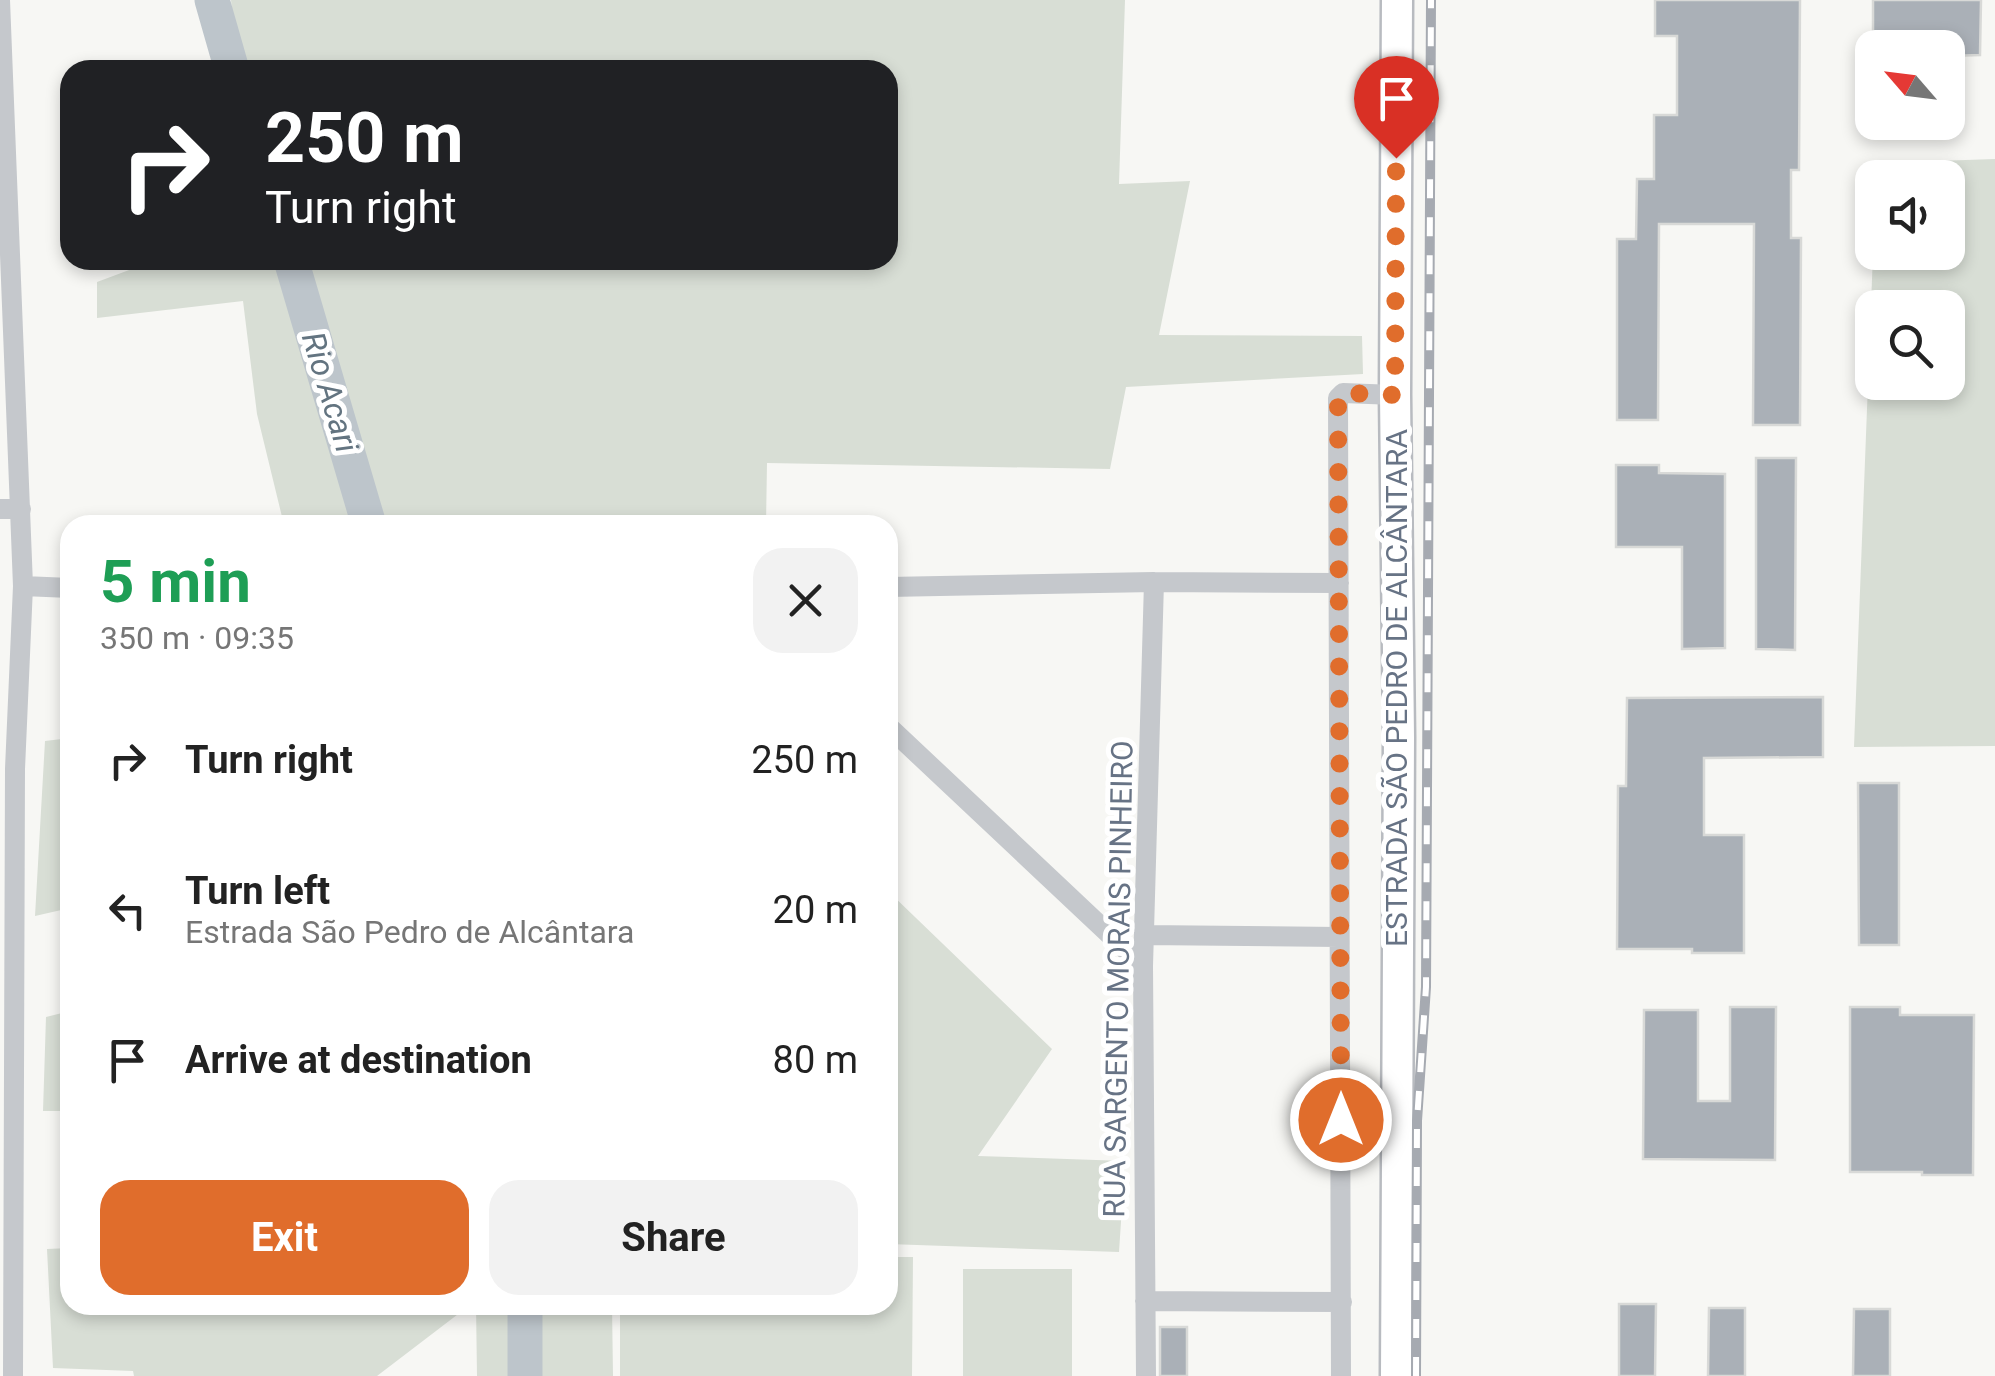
<!DOCTYPE html>
<html lang="en">
<head>
<meta charset="utf-8">
<style>
	:root { --surface:#fff; --page:#f2f2f2; --text:#222; --muted:#767676; --accent:#e06d2c }
	body { margin:0; font-family:Roboto,sans-serif; background:var(--page); color:var(--text); height:100vh; display:flex; flex-direction:column; font-size:38px; white-space:nowrap }
	* { box-sizing:border-box; margin:0 }
	p { font-size:32px; color:var(--muted) }
	.icon { flex:none; width:55px; height:55px; fill:none; stroke:currentColor; stroke-width:2; stroke-linecap:round; stroke-linejoin:round }
	.map { position:relative; flex:1; overflow:hidden }
	.side { position:absolute; left:60px; top:515px; width:838px; height:800px; display:flex; flex-direction:column; background:var(--surface); border-radius:30px; box-shadow:0 5px 15px #0003 }
	.side>* { flex:none }
	.hud { position:absolute; left:60px; top:60px; width:838px; height:210px; border-radius:30px; box-shadow:0 5px 15px #0003; background:#202124; color:#fff; overflow:hidden }
	.needle { width:65px; rotate:298deg }
	.controls { position:absolute; left:1855px; top:30px; display:grid; gap:20px }
	.controls a { display:grid; place-items:center; width:110px; height:110px; border-radius:20px; background:var(--surface); box-shadow:0 5px 15px #0003; font-size:50px }
	.pin { position:absolute; display:grid; place-items:center; width:85px; height:85px; color:#fff; margin:-102px -42px; border-radius:50% 50% 50% 0; rotate:-45deg; box-shadow:0 0 10px #0007 }
	.pin .icon { rotate:45deg }
	.me { position:absolute; width:110px; margin:-55px; rotate:0deg; stroke-linejoin:round; filter:drop-shadow(0 0 8px #0008) }
	.turn { display:flex; align-items:center; gap:35px; height:210px; padding:0 40px; font-size:45px }
	.turn .icon { width:130px; height:130px; stroke-width:2.5 }
	.turn b { display:block; font-size:70px; line-height:85px }
	.round { display:grid; place-items:center; flex:none; width:105px; height:105px; border-radius:30px; background:var(--page) }
	.head { display:flex; align-items:center; justify-content:space-between; height:170px; padding:0 40px }
	h1 { font-size:60px; font-weight:700; line-height:75px; color:#1e9e55 }
	.primary-button { display:flex; gap:20px; margin-top:auto; padding:20px 40px }
	.primary-button a { flex:1; height:115px; border-radius:30px; background:var(--accent); color:#fff; font-size:40px; font-weight:700; line-height:115px; text-align:center }
	.primary-button a+a { background:var(--page); color:var(--text) }
	ul { padding:0; list-style:none }
	li { display:flex; align-items:center; gap:30px; height:150px; padding:0 40px }
	li div { flex:1 }
	li b { display:block; font-size:38px }
	li em { font-style:normal }
	.map>svg:first-child { display:block }
</style>
</head>
<body>
<div class="map">
<svg width="1995" height="1376" viewBox="0 0 1995 1376">
	<rect width="100%" height="100%" fill="#f7f7f4"/>
	<path fill="#d8ded5" fill-rule="evenodd" d="M 231,0 L 1125,0 L 1119,184 L 1190,181 L 1159,335 L 1362,336 L 1363,374 L 1126,387 L 1110,469 L 767,463 L 766,525 L 284,525 L 257,414 L 243,301 L 97,318 L 97,282 L 156,260 L 888,260 L 888,70 L 238,70 Z
		M 1995,159 L 1995,746 L 1854,747 L 1873,253 L 1948,252 L 1948,178 L 1876,177 L 1877,163 ZM 1872,308 L 1948,308 L 1948,382 L 1872,382 Z
		M 70,738 L 70,908 L 35,916 L 45,741 Z
		M 888,891 L 1052,1049 L 978,1156 L 1125,1161 L 1119,1252 L 888,1244 Z
		M 70,1011 L 70,1111 L 43,1111 L 46,1017 Z
		M 70,1248 L 70,1305 L 470,1305 L 377,1376 L 134,1376 L 133,1371 L 53,1368 L 47,1249 Z
		M 888,1257 L 913,1257 L 912,1376 L 620,1376 L 620,1305 L 888,1305 Z
		M 963,1269 L 1072,1269 L 1072,1376 L 963,1376 Z
		M 476,1305 L 612,1305 L 613,1376 L 477,1376 Z"/>
	<g fill="none" stroke-linecap="round" stroke-linejoin="round">
		<path stroke="#bdc5cb" stroke-width="35" d="M 212,0 L 232,70
			M 291,260 L 369,525
			M 525,1305 L 525,1376"/>
	</g>
	<path fill="#aab0b7" stroke="#d8d9d7" stroke-width="2.5" d="M 1655,0 L 1800,0 L 1799,170 L 1791,170 L 1791,238 L 1801,238 L 1800,425 L 1753,425 L 1754,224 L 1659,224 L 1658,420 L 1617,420 L 1617,239 L 1636,239 L 1637,179 L 1654,179 L 1654,115 L 1677,115 L 1677,36 L 1655,36 Z
		M 1873,0 L 1981,0 L 1980,55 L 1948,56 L 1948,48 L 1873,48 Z
		M 1756,458 L 1796,458 L 1795,650 L 1756,649 Z
		M 1616,465 L 1659,465 L 1659,473 L 1725,474 L 1725,648 L 1682,649 L 1682,547 L 1616,547 Z
		M 1823,697 L 1823,757 L 1704,758 L 1704,835 L 1744,835 L 1744,953 L 1692,953 L 1692,949 L 1617,949 L 1618,786 L 1626,786 L 1627,698 Z
		M 1858,783 L 1899,783 L 1899,945 L 1859,945 Z
		M 1730,1007 L 1776,1007 L 1775,1160 L 1643,1159 L 1644,1010 L 1698,1010 L 1698,1101 L 1730,1101 Z
		M 1850,1007 L 1900,1007 L 1900,1015 L 1974,1015 L 1973,1175 L 1922,1175 L 1922,1172 L 1850,1172 Z
		M 1619,1304 L 1656,1304 L 1655,1376 L 1619,1376 Z
		M 1709,1308 L 1745,1308 L 1745,1376 L 1708,1376 Z
		M 1854,1309 L 1890,1309 L 1890,1376 L 1853,1376 Z
		M 1160,1327 L 1187,1327 L 1187,1376 L 1160,1376 Z"/>
	<g fill="none" stroke-linecap="round" stroke-linejoin="round">
		<defs>
			<path id="secondary" d="M 1396,1376 L 1399,737 L 1395,395 L 1397,0"/>
		</defs>
		<use href="#secondary" stroke="#b8bbc0" stroke-width="35"/>
		<path stroke="#c5c8cc" stroke-width="20" d="M 0,0 L 23,586 L 15,769 L 13,1376
			M 0,509 L 21,509
			M 23,586 L 70,588
			M 888,587 L 1154,582 L 1339,583
			M 888,726 L 1143,966
			M 1144,935 L 1339,937
			M 1145,1301 L 1342,1302
			M 1146,1376 L 1143,966 L 1154,582
			M 1341,1376 L 1338,398 L 1343,393 L 1395,395"/>
		<use href="#secondary" stroke="#fff" stroke-width="30"/>
		<defs>
			<path id="rail" d="M 1416,1376 L 1417,1121 L 1426,987 L 1431,0"/>
		</defs>
		<use href="#rail" stroke="#a6aab1" stroke-width="10"/>
		<use href="#rail" stroke="#fff" stroke-width="6" stroke-dasharray="19" stroke-linecap="butt"/>
	</g>
	<g fill="none" stroke-linecap="round" stroke-linejoin="round">
		<path stroke="#e06d2c" stroke-width="18" stroke-dasharray="0 32.4" d="M 1341,1120 L 1338,398 L 1344,393 L 1395,395 L 1396,158"/>
	</g>
	<g text-anchor="middle" dominant-baseline="central" stroke-width="10" stroke-linejoin="round" paint-order="stroke">
		<g font-size="30" fill="#677385" stroke="#fff">
			<text transform="translate(1396 688) rotate(-90)">ESTRADA SÃO PEDRO DE ALCÂNTARA</text>
			<text transform="translate(1118 979) rotate(-89)">RUA SARGENTO MORAIS PINHEIRO</text>
		</g>
		<g font-size="32" font-style="italic" fill="#637480" stroke="#fff">
			<text transform="translate(330 392) rotate(73)">Rio Acari</text>
		</g>
	</g>
</svg>
<div class="controls">
<a><svg class="needle" viewBox="-14 -14 28 28"><path d="M0-13l5 13h-10z" fill="#e53935"/><path d="M0 13l5-13h-10z" fill="#767676"/></svg></a>
<a><svg class="icon" aria-label="sound" viewBox="0 0 24 24"><path d="M4 9h4l5-4v14l-5-4H4zM17 9q2 3 0 6"/></svg></a>
<a><svg class="icon" aria-label="search" viewBox="0 0 24 24"><circle cx="10" cy="10" r="6"/><path d="M15 15l6 6"/></svg></a>
</div>
<div class="pin" style="left:1396px;top:158px;background:#d93025"><svg class="icon" aria-label="arrive" viewBox="0 0 24 24"><path d="M6 21V4h12l-3 4 3 4H6"/></svg></div>
<svg class="me" style="left:1341px;top:1120px" viewBox="-20 -20 40 40"><circle r="17" fill="#e06d2c" stroke="#fff" stroke-width="3"/><path d="M0-11L8 9 0 5-8 9z" fill="#fff"/></svg>
<div class="hud">
<div class="turn"><svg class="icon" aria-label="right" viewBox="0 0 24 24"><path d="M7 20v-9h11M14 6l5 5-5 5"/></svg><div><b>250 m</b>Turn right</div></div>
</div>
<section class="side">
<div class="head"><div><h1>5 min</h1><p>350 m · 09:35</p></div><a class="round"><svg class="icon" aria-label="close" viewBox="0 0 24 24"><path d="M6 6l12 12M18 6L6 18"/></svg></a></div>
<ul>
<li><svg class="icon" aria-label="right" viewBox="0 0 24 24"><path d="M7 20v-9h11M14 6l5 5-5 5"/></svg><div><b>Turn right</b></div><em>250 m</em></li>
<li><svg class="icon" aria-label="left" viewBox="0 0 24 24"><path d="M17 20v-9H6M10 6l-5 5 5 5"/></svg><div><b>Turn left</b><p>Estrada São Pedro de Alcântara</p></div><em>20 m</em></li>
<li><svg class="icon" aria-label="arrive" viewBox="0 0 24 24"><path d="M6 21V4h12l-3 4 3 4H6"/></svg><div><b>Arrive at destination</b></div><em>80 m</em></li>
</ul>
<div class="primary-button"><a>Exit</a><a>Share</a></div>
</section>
</div>
</body>
</html>
